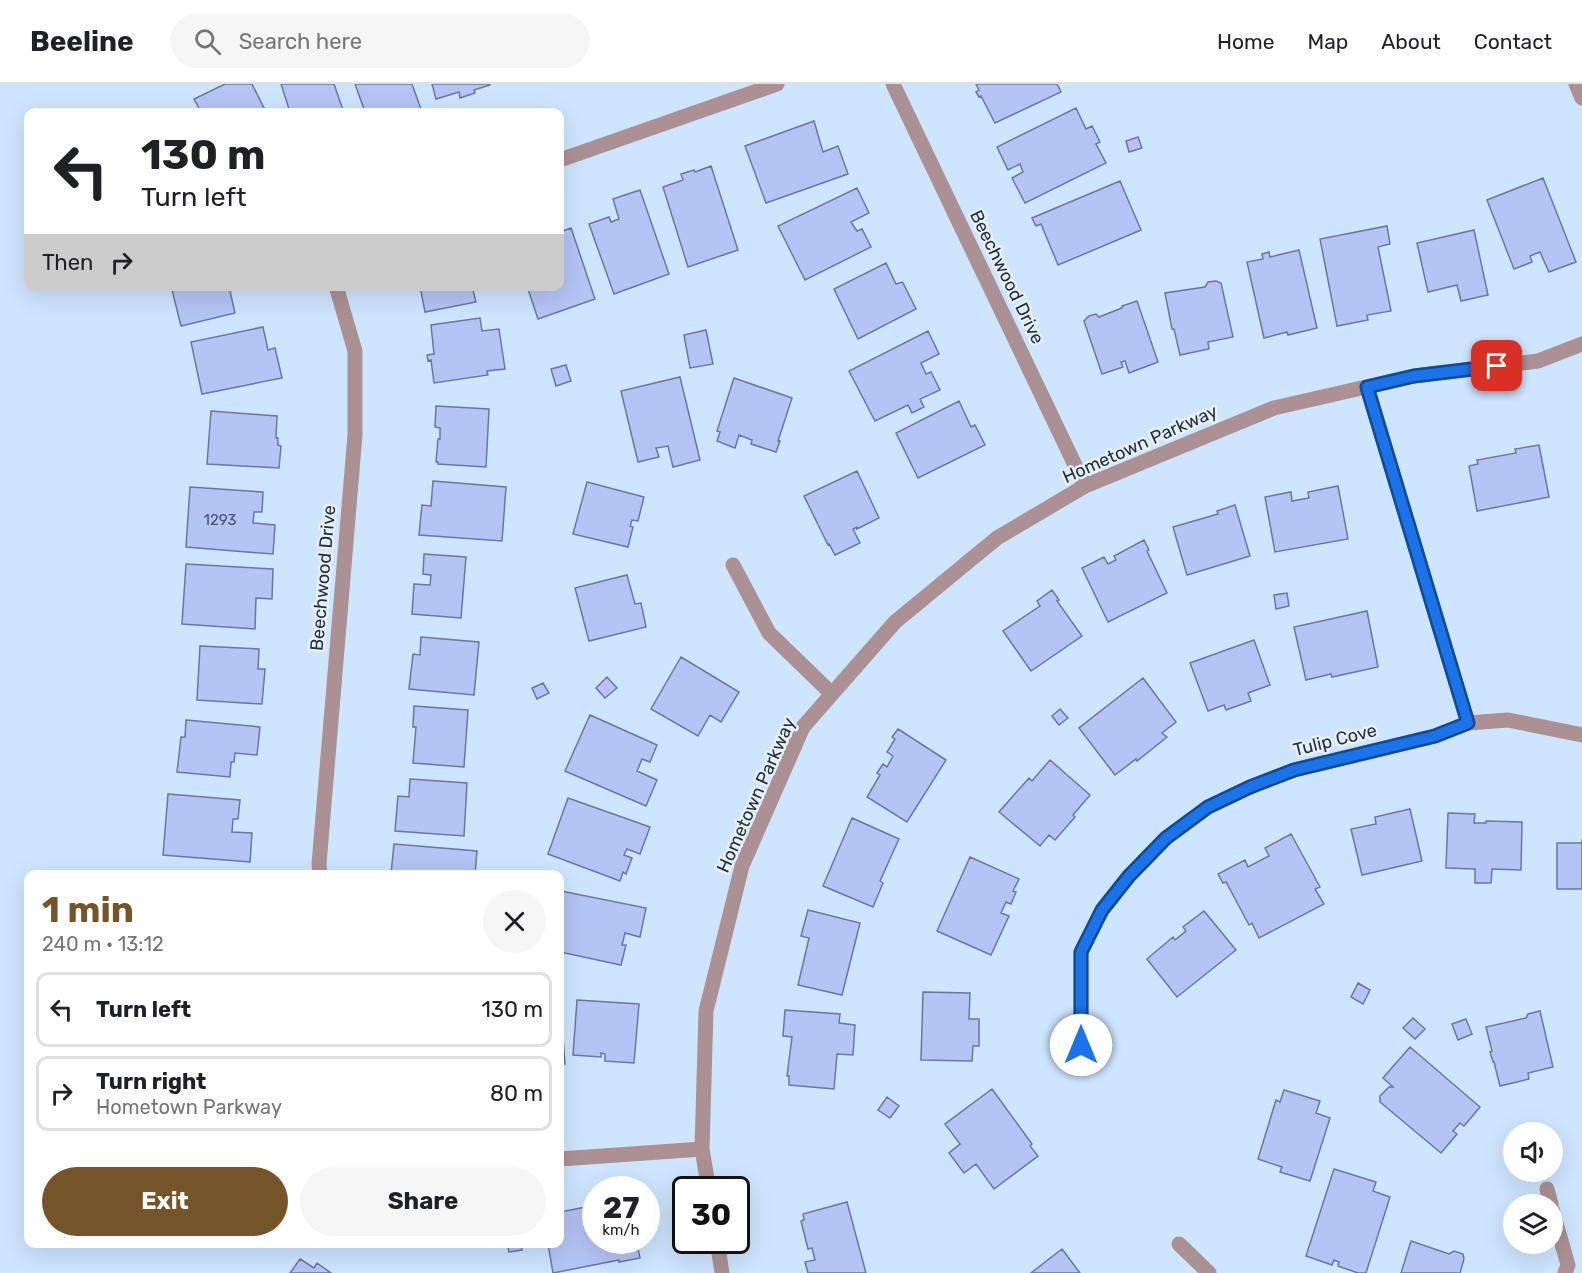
<!DOCTYPE html>
<html lang="en">
<head>
<meta charset="utf-8">
<style>
	:root { --surface:#fff; --page:#f6f6f6; --text:#202124; --muted:#757577; --line:#e0e0e0; --accent:#75542a }
	body { margin:0; font-family:Rubik,sans-serif; background:var(--page); color:var(--text); height:100vh; display:flex; flex-direction:column; font-size:22px; white-space:nowrap }
	* { box-sizing:border-box; margin:0 }
	p { font-size:20px; color:var(--muted) }
	.icon { flex:none; width:33px; height:33px; fill:none; stroke:currentColor; stroke-width:2; stroke-linecap:round; stroke-linejoin:round }
	.map { position:relative; flex:1; overflow:hidden }
	.panel { position:absolute; left:24px; top:786px; width:540px; height:378px; display:flex; flex-direction:column; background:var(--surface); border-radius:12px; box-shadow:0 6px 24px #0002 }
	.panel>* { flex:none }
	.hud { position:absolute; left:24px; top:24px; width:540px; height:183px; border-radius:12px; box-shadow:0 6px 24px #0002; background:#fff; color:var(--text); overflow:hidden }
	.tools { position:absolute; left:1503px; top:1038px; display:grid; gap:12px }
	.tools a { display:grid; place-items:center; width:60px; height:60px; border-radius:50%; background:var(--surface); box-shadow:0 6px 24px #0002; font-size:30px }
	.speed { position:absolute; left:582px; top:1092px; display:flex; gap:12px; font-size:30px; font-weight:700; text-align:center }
	.speed>* { display:grid; place-content:center; width:78px; height:78px; border-radius:50%; background:var(--surface); box-shadow:0 6px 24px #0002; line-height:1 }
	.speed small { font-size:15px; font-weight:400 }
	.speed .limit { border:3px solid #111; border-radius:9px; background:#fff; color:#111 }
	.pin { position:absolute; display:grid; place-items:center; width:51px; height:51px; color:#fff; margin:-26px; border-radius:12px; box-shadow:0 3px 9px #0006 }
	.me { position:absolute; width:66px; margin:-33px; rotate:0deg; stroke-linejoin:round; filter:drop-shadow(0 0 4px #0008) }
	.turn { display:flex; align-items:center; gap:21px; height:126px; padding:0 18px; font-size:27px }
	.turn .icon { width:78px; height:78px; stroke-width:2.5 }
	.turn b { display:block; font-size:42px; line-height:51px }
	.then { display:flex; align-items:center; height:57px; padding:0 18px; background:#0003; gap:12px; font-size:22px }
	.round { display:grid; place-items:center; flex:none; width:63px; height:63px; border-radius:32px; background:var(--page) }
	.headline { display:flex; align-items:center; justify-content:space-between; height:102px; padding:0 18px }
	h1 { font-size:36px; font-weight:700; line-height:45px; color:var(--accent) }
	.primary-button { display:flex; gap:12px; margin-top:auto; padding:12px 18px }
	.primary-button a { flex:1; height:69px; border-radius:36px; background:var(--accent); color:#fff; font-size:24px; font-weight:700; line-height:69px; text-align:center }
	.primary-button a+a { background:var(--page); color:var(--text) }
	ul { padding:0; list-style:none }
	li { display:flex; align-items:center; gap:18px; height:75px; margin:0 12px 9px; padding:0 6px; border:3px solid var(--line); border-radius:12px }
	li div { flex:1 }
	li b { display:block; font-size:22px }
	li em { font-style:normal }
	header { display:flex; align-items:center; gap:36px; box-sizing:border-box; height:84px; padding:0 30px; background:var(--surface); border-bottom:2px solid var(--line) }
	header strong { font-size:28px }
	nav { display:flex; gap:33px; margin-inline-start:auto; font-size:21px }
	.search { width:420px; height:54px; background:var(--page); display:flex; align-items:center; gap:15px; box-sizing:border-box; padding:0 21px; border-radius:33px; color:var(--muted); font-size:22px }
	.map>svg:first-child { display:block }
</style>
</head>
<body>
<header>
<strong>Beeline</strong>
<div class="search"><svg class="icon" aria-label="search" viewBox="0 0 24 24"><circle cx="10" cy="10" r="6"/><path d="M15 15l6 6"/></svg>Search here</div>
<nav><a>Home</a><a>Map</a><a>About</a><a>Contact</a></nav>
</header>
<div class="map">
<svg width="1582" height="1189" viewBox="0 0 1582 1189">
	<rect width="100%" height="100%" fill="#cee5fe"/>
	<path fill="#b4c4f4" stroke="#6977a4" stroke-width="1.5" d="M 225,0 L 252,0 L 266,28 L 201,28 L 194,15 Z
		M 281,0 L 334,0 L 343,26 L 335,28 L 290,28 Z
		M 355,0 L 412,0 L 422,28 L 365,28 Z
		M 432,0 L 490,0 L 490,1 L 474,6 L 475,9 L 460,14 L 459,8 L 436,15 Z
		M 976,0 L 1057,0 L 1061,8 L 995,39 L 981,12 L 979,13 L 976,8 L 979,6 Z
		M 1076,24 L 1086,45 L 1092,42 L 1100,58 L 1096,60 L 1106,79 L 1025,119 L 1012,94 L 1023,88 L 1020,80 L 1008,86 L 997,63 Z
		M 814,37 L 823,68 L 838,62 L 848,90 L 766,119 L 745,62 Z
		M 1138,53 L 1142,64 L 1129,68 L 1126,57 Z
		M 711,82 L 738,166 L 688,183 L 663,103 L 683,96 L 681,90 L 694,86 L 695,88 Z
		M 1543,94 L 1576,178 L 1549,188 L 1540,168 L 1530,172 L 1532,178 L 1514,185 L 1487,116 Z
		M 1120,97 L 1141,146 L 1058,181 L 1041,140 L 1036,142 L 1032,134 Z
		M 857,104 L 869,129 L 851,138 L 857,147 L 862,145 L 871,163 L 805,196 L 778,142 Z
		M 640,106 L 669,190 L 614,210 L 589,140 L 609,133 L 611,138 L 619,135 L 613,115 Z
		M 1387,142 L 1390,160 L 1378,163 L 1391,227 L 1367,231 L 1368,236 L 1337,242 L 1320,155 Z
		M 571,144 L 595,215 L 538,235 L 527,202 L 560,202 L 560,148 Z
		M 1474,146 L 1488,211 L 1461,217 L 1457,201 L 1428,208 L 1417,159 Z
		M 1299,166 L 1317,244 L 1288,251 L 1287,248 L 1264,254 L 1247,178 L 1263,175 L 1262,170 L 1269,168 L 1270,173 Z
		M 886,179 L 896,200 L 902,198 L 903,199 L 916,225 L 858,255 L 834,205 Z
		M 1216,197 L 1221,199 L 1233,253 L 1208,258 L 1209,265 L 1180,271 L 1174,245 L 1172,245 L 1165,209 L 1205,203 L 1208,198 Z
		M 171,202 L 235,202 L 235,205 L 230,207 L 235,229 L 181,242 Z
		M 420,202 L 472,202 L 476,218 L 425,228 Z
		M 1137,217 L 1158,278 L 1129,289 L 1125,277 L 1121,278 L 1123,283 L 1102,290 L 1084,237 L 1089,232 L 1096,230 L 1099,233 L 1122,224 L 1122,222 Z
		M 480,234 L 482,247 L 499,245 L 505,285 L 487,287 L 488,291 L 434,299 L 431,276 L 428,277 L 427,271 L 434,270 L 431,241 Z
		M 263,243 L 268,266 L 275,264 L 282,294 L 202,310 L 191,258 Z
		M 706,246 L 713,280 L 690,284 L 684,251 Z
		M 928,247 L 939,270 L 921,279 L 926,290 L 931,288 L 940,306 L 920,315 L 924,323 L 912,329 L 908,321 L 875,337 L 849,287 Z
		M 566,281 L 571,297 L 556,302 L 551,285 Z
		M 680,293 L 700,376 L 673,383 L 668,362 L 656,364 L 659,373 L 638,378 L 621,307 Z
		M 734,294 L 792,314 L 778,357 L 780,357 L 776,368 L 751,360 L 752,356 L 739,351 L 735,364 L 717,357 L 720,348 L 717,347 Z
		M 959,317 L 971,343 L 975,341 L 985,361 L 918,394 L 896,349 Z
		M 436,322 L 489,325 L 486,383 L 438,380 L 438,378 L 436,378 L 438,355 L 440,355 L 440,344 L 435,343 Z
		M 211,327 L 277,332 L 276,354 L 278,354 L 278,361 L 281,362 L 279,384 L 207,380 Z
		M 1539,361 L 1549,413 L 1477,427 L 1469,382 L 1478,380 L 1477,376 L 1516,369 L 1515,365 Z
		M 857,387 L 879,434 L 857,445 L 857,443 L 853,445 L 860,459 L 835,471 L 829,460 L 828,461 L 804,412 Z
		M 433,397 L 506,403 L 502,457 L 419,451 L 422,421 L 431,422 Z
		M 587,398 L 644,413 L 638,437 L 632,436 L 630,442 L 633,443 L 628,463 L 573,450 Z
		M 1338,402 L 1348,455 L 1275,468 L 1265,413 L 1291,408 L 1292,417 L 1309,414 L 1308,408 Z
		M 190,403 L 263,408 L 262,428 L 254,428 L 253,439 L 275,441 L 273,470 L 186,463 Z
		M 1235,421 L 1250,472 L 1187,491 L 1173,443 L 1218,430 L 1217,427 Z
		M 1144,456 L 1149,466 L 1147,467 L 1167,509 L 1108,538 L 1082,484 L 1104,473 L 1108,480 L 1116,476 L 1114,472 Z
		M 424,470 L 466,473 L 461,534 L 412,530 L 414,500 L 430,501 L 431,491 L 423,490 Z
		M 186,480 L 273,485 L 272,515 L 256,514 L 255,545 L 182,540 Z
		M 627,491 L 635,520 L 641,519 L 646,543 L 589,557 L 575,504 Z
		M 1052,506 L 1059,516 L 1057,517 L 1082,552 L 1031,587 L 1003,547 L 1040,522 L 1037,517 Z
		M 1287,509 L 1289,522 L 1276,525 L 1274,511 Z
		M 1367,527 L 1378,583 L 1332,593 L 1331,590 L 1306,596 L 1294,543 Z
		M 421,553 L 479,558 L 474,611 L 409,605 L 413,570 L 420,571 Z
		M 1254,556 L 1270,601 L 1248,609 L 1251,617 L 1226,626 L 1224,621 L 1208,627 L 1190,579 Z
		M 200,562 L 259,565 L 258,585 L 265,585 L 262,620 L 197,616 Z
		M 681,573 L 739,608 L 721,638 L 710,631 L 698,652 L 651,625 Z
		M 607,593 L 617,604 L 605,614 L 596,604 Z
		M 1143,594 L 1176,638 L 1162,649 L 1167,653 L 1137,677 L 1136,675 L 1115,691 L 1079,644 Z
		M 543,599 L 549,609 L 537,615 L 532,604 Z
		M 414,622 L 468,626 L 464,683 L 413,679 L 416,643 L 413,643 Z
		M 1060,625 L 1068,634 L 1059,641 L 1052,632 Z
		M 590,631 L 657,661 L 650,678 L 642,675 L 637,687 L 657,696 L 646,722 L 565,687 Z
		M 186,636 L 260,643 L 257,671 L 235,669 L 234,678 L 231,678 L 230,693 L 177,688 L 181,653 L 185,653 Z
		M 898,645 L 946,676 L 907,738 L 867,713 L 880,691 L 877,689 L 883,680 L 887,683 L 893,672 L 887,668 L 895,655 L 892,653 Z
		M 1050,676 L 1090,711 L 1073,731 L 1075,733 L 1055,756 L 1049,751 L 1040,762 L 999,728 L 1029,694 L 1032,697 Z
		M 410,695 L 467,699 L 464,752 L 395,747 L 398,712 L 409,713 Z
		M 168,710 L 240,716 L 238,735 L 233,735 L 232,748 L 252,749 L 250,778 L 163,771 Z
		M 568,714 L 650,743 L 640,770 L 627,765 L 624,771 L 632,774 L 626,790 L 623,788 L 620,797 L 548,770 Z
		M 1410,725 L 1422,777 L 1362,791 L 1351,745 L 1376,740 L 1375,733 Z
		M 1448,729 L 1475,730 L 1474,739 L 1486,739 L 1486,737 L 1522,738 L 1521,786 L 1492,785 L 1491,799 L 1475,799 L 1475,785 L 1446,784 Z
		M 852,734 L 899,755 L 880,797 L 883,799 L 873,823 L 823,802 Z
		M 1291,750 L 1320,803 L 1315,805 L 1324,820 L 1259,854 L 1252,839 L 1249,841 L 1226,798 L 1223,799 L 1218,790 L 1245,776 L 1248,783 L 1269,772 L 1265,764 Z
		M 1582,755 L 1582,805 L 1557,805 L 1557,759 L 1582,759 Z
		M 394,760 L 477,767 L 475,790 L 391,790 Z
		M 970,773 L 1019,795 L 1013,807 L 1016,808 L 1011,820 L 1006,818 L 1001,829 L 1009,832 L 991,871 L 937,847 Z
		M 561,807 L 646,824 L 640,853 L 625,849 L 622,861 L 626,861 L 621,881 L 560,868 Z
		M 808,826 L 860,839 L 842,911 L 798,901 L 809,854 L 801,852 Z
		M 1204,827 L 1236,866 L 1177,913 L 1147,875 L 1173,853 L 1175,856 L 1186,847 L 1183,843 Z
		M 1358,899 L 1370,906 L 1363,920 L 1351,913 Z
		M 923,908 L 970,909 L 969,935 L 979,935 L 979,962 L 973,962 L 972,977 L 921,976 Z
		M 577,916 L 639,920 L 634,979 L 605,977 L 605,970 L 601,969 L 601,973 L 573,971 Z
		M 560,925 L 561,925 L 565,980 L 560,981 Z
		M 785,926 L 840,930 L 839,939 L 855,941 L 853,971 L 837,970 L 834,1005 L 789,1001 L 789,992 L 787,992 L 792,953 L 783,952 Z
		M 1540,927 L 1553,983 L 1528,989 L 1529,995 L 1500,1002 L 1494,978 L 1493,978 L 1490,968 L 1492,967 L 1486,943 L 1526,934 L 1528,930 Z
		M 1413,934 L 1425,945 L 1415,955 L 1403,944 Z
		M 1466,935 L 1472,950 L 1458,956 L 1452,940 Z
		M 1410,963 L 1480,1023 L 1464,1042 L 1460,1039 L 1459,1040 L 1453,1047 L 1457,1050 L 1441,1069 L 1380,1018 L 1380,1012 L 1389,1003 L 1393,1003 L 1383,994 Z
		M 992,1005 L 1032,1060 L 1030,1062 L 1038,1072 L 994,1105 L 976,1080 L 964,1089 L 949,1069 L 960,1060 L 945,1040 Z
		M 1284,1006 L 1320,1017 L 1316,1029 L 1330,1034 L 1310,1097 L 1280,1088 L 1282,1083 L 1258,1075 L 1276,1016 L 1280,1018 Z
		M 887,1013 L 899,1022 L 890,1034 L 878,1026 Z
		M 1334,1085 L 1376,1098 L 1373,1107 L 1390,1113 L 1366,1189 L 1358,1189 L 1338,1182 L 1339,1178 L 1334,1176 L 1332,1181 L 1306,1172 Z
		M 847,1118 L 866,1189 L 808,1189 L 805,1178 L 815,1176 L 812,1164 L 808,1165 L 801,1137 L 804,1136 L 803,1130 Z
		M 596,1121 L 596,1156 L 636,1156 L 640,1174 L 619,1178 L 619,1176 L 553,1189 L 548,1160 L 560,1160 L 560,1128 Z
		M 1411,1157 L 1449,1170 L 1454,1167 L 1463,1170 L 1464,1175 L 1460,1189 L 1401,1189 Z
		M 507,1160 L 521,1160 L 522,1166 L 509,1168 Z
		M 1062,1165 L 1080,1189 L 1031,1189 Z
		M 300,1175 L 314,1184 L 317,1179 L 331,1189 L 290,1189 Z"/>
	<g fill="none" stroke-linecap="round" stroke-linejoin="round">
		<path stroke="#ab9194" stroke-width="15" d="M 893,0 L 1085,402
			M 1576,0 L 1582,14
			M 560,76 L 777,0
			M 1367,303 L 1468,639
			M 733,481 L 769,549 L 832,610
			M 320,790 L 319,780 L 355,351 L 355,267 L 336,202
			M 1081,961 L 1081,868 L 1102,826 L 1129,792 L 1166,754 L 1208,723 L 1250,703 L 1294,686 L 1435,652 L 1468,639 L 1508,636 L 1582,651
			M 560,1075 L 702,1065
			M 1547,1105 L 1551,1120
			M 709,1106 L 702,1065 L 706,927 L 742,782 L 803,643 L 895,538 L 997,454 L 1085,402 L 1274,324 L 1414,292 L 1538,277 L 1582,260
			M 1552,1125 L 1568,1181 L 1565,1189
			M 717,1156 L 722,1189
			M 1179,1160 L 1209,1189"/>
	</g>
	<g fill="none" stroke-linecap="round" stroke-linejoin="round">
		<defs>
			<path id="route" d="M 1081,961 L 1081,868 L 1102,826 L 1129,792 L 1166,754 L 1208,723 L 1250,703 L 1294,686 L 1435,652 L 1468,639 L 1367,303 L 1414,292 L 1497,282"/>
		</defs>
		<use href="#route" stroke="#114b97" stroke-width="15"/>
		<use href="#route" stroke="#1a73e8" stroke-width="10"/>
	</g>
	<g text-anchor="middle" dominant-baseline="central" stroke-width="5" stroke-linejoin="round" paint-order="stroke">
		<g font-size="15" fill="#45546c">
			<text x="220" y="436">1293</text>
		</g>
		<g font-size="18" fill="#202f3f" stroke="#e8f0f9">
			<text transform="translate(1007 193) rotate(64)">Beechwood Drive</text>
			<text transform="translate(1140 360) rotate(-24)">Hometown Parkway</text>
			<text transform="translate(323 494) rotate(-85)">Beechwood Drive</text>
			<text transform="translate(1335 656) rotate(-14)">Tulip Cove</text>
			<text transform="translate(756 711) rotate(-66)">Hometown Parkway</text>
		</g>
	</g>
</svg>
<div class="tools">
<a><svg class="icon" aria-label="sound" viewBox="0 0 24 24"><path d="M4 9h4l5-4v14l-5-4H4zM17 9q2 3 0 6"/></svg></a>
<a><svg class="icon" aria-label="layers" viewBox="0 0 24 24"><path d="M12 4l9 5-9 5-9-5zM3 14l9 5 9-5"/></svg></a>
</div>
<div class="speed"><div>27<small>km/h</small></div><div class="limit">30</div></div>
<div class="pin" style="left:1497px;top:282px;background:#d93025"><svg class="icon" aria-label="arrive" viewBox="0 0 24 24"><path d="M6 21V4h12l-3 4 3 4H6"/></svg></div>
<svg class="me" style="left:1081px;top:961px" viewBox="-20 -20 40 40"><circle r="19" fill="#fff"/><path d="M0-13L10 11 0 6-10 11z" fill="#1a73e8"/></svg>
<div class="hud">
<div class="turn"><svg class="icon" aria-label="left" viewBox="0 0 24 24"><path d="M17 20v-9H6M10 6l-5 5 5 5"/></svg><div><b>130 m</b>Turn left</div></div>
<div class="then">Then<svg class="icon" aria-label="right" viewBox="0 0 24 24"><path d="M7 20v-9h11M14 6l5 5-5 5"/></svg></div>
</div>
<section class="panel">
<div class="headline"><div><h1>1 min</h1><p>240 m · 13:12</p></div><a class="round"><svg class="icon" aria-label="close" viewBox="0 0 24 24"><path d="M6 6l12 12M18 6L6 18"/></svg></a></div>
<ul>
<li><svg class="icon" aria-label="left" viewBox="0 0 24 24"><path d="M17 20v-9H6M10 6l-5 5 5 5"/></svg><div><b>Turn left</b></div><em>130 m</em></li>
<li><svg class="icon" aria-label="right" viewBox="0 0 24 24"><path d="M7 20v-9h11M14 6l5 5-5 5"/></svg><div><b>Turn right</b><p>Hometown Parkway</p></div><em>80 m</em></li>
</ul>
<div class="primary-button"><a>Exit</a><a>Share</a></div>
</section>
</div>
</body>
</html>
